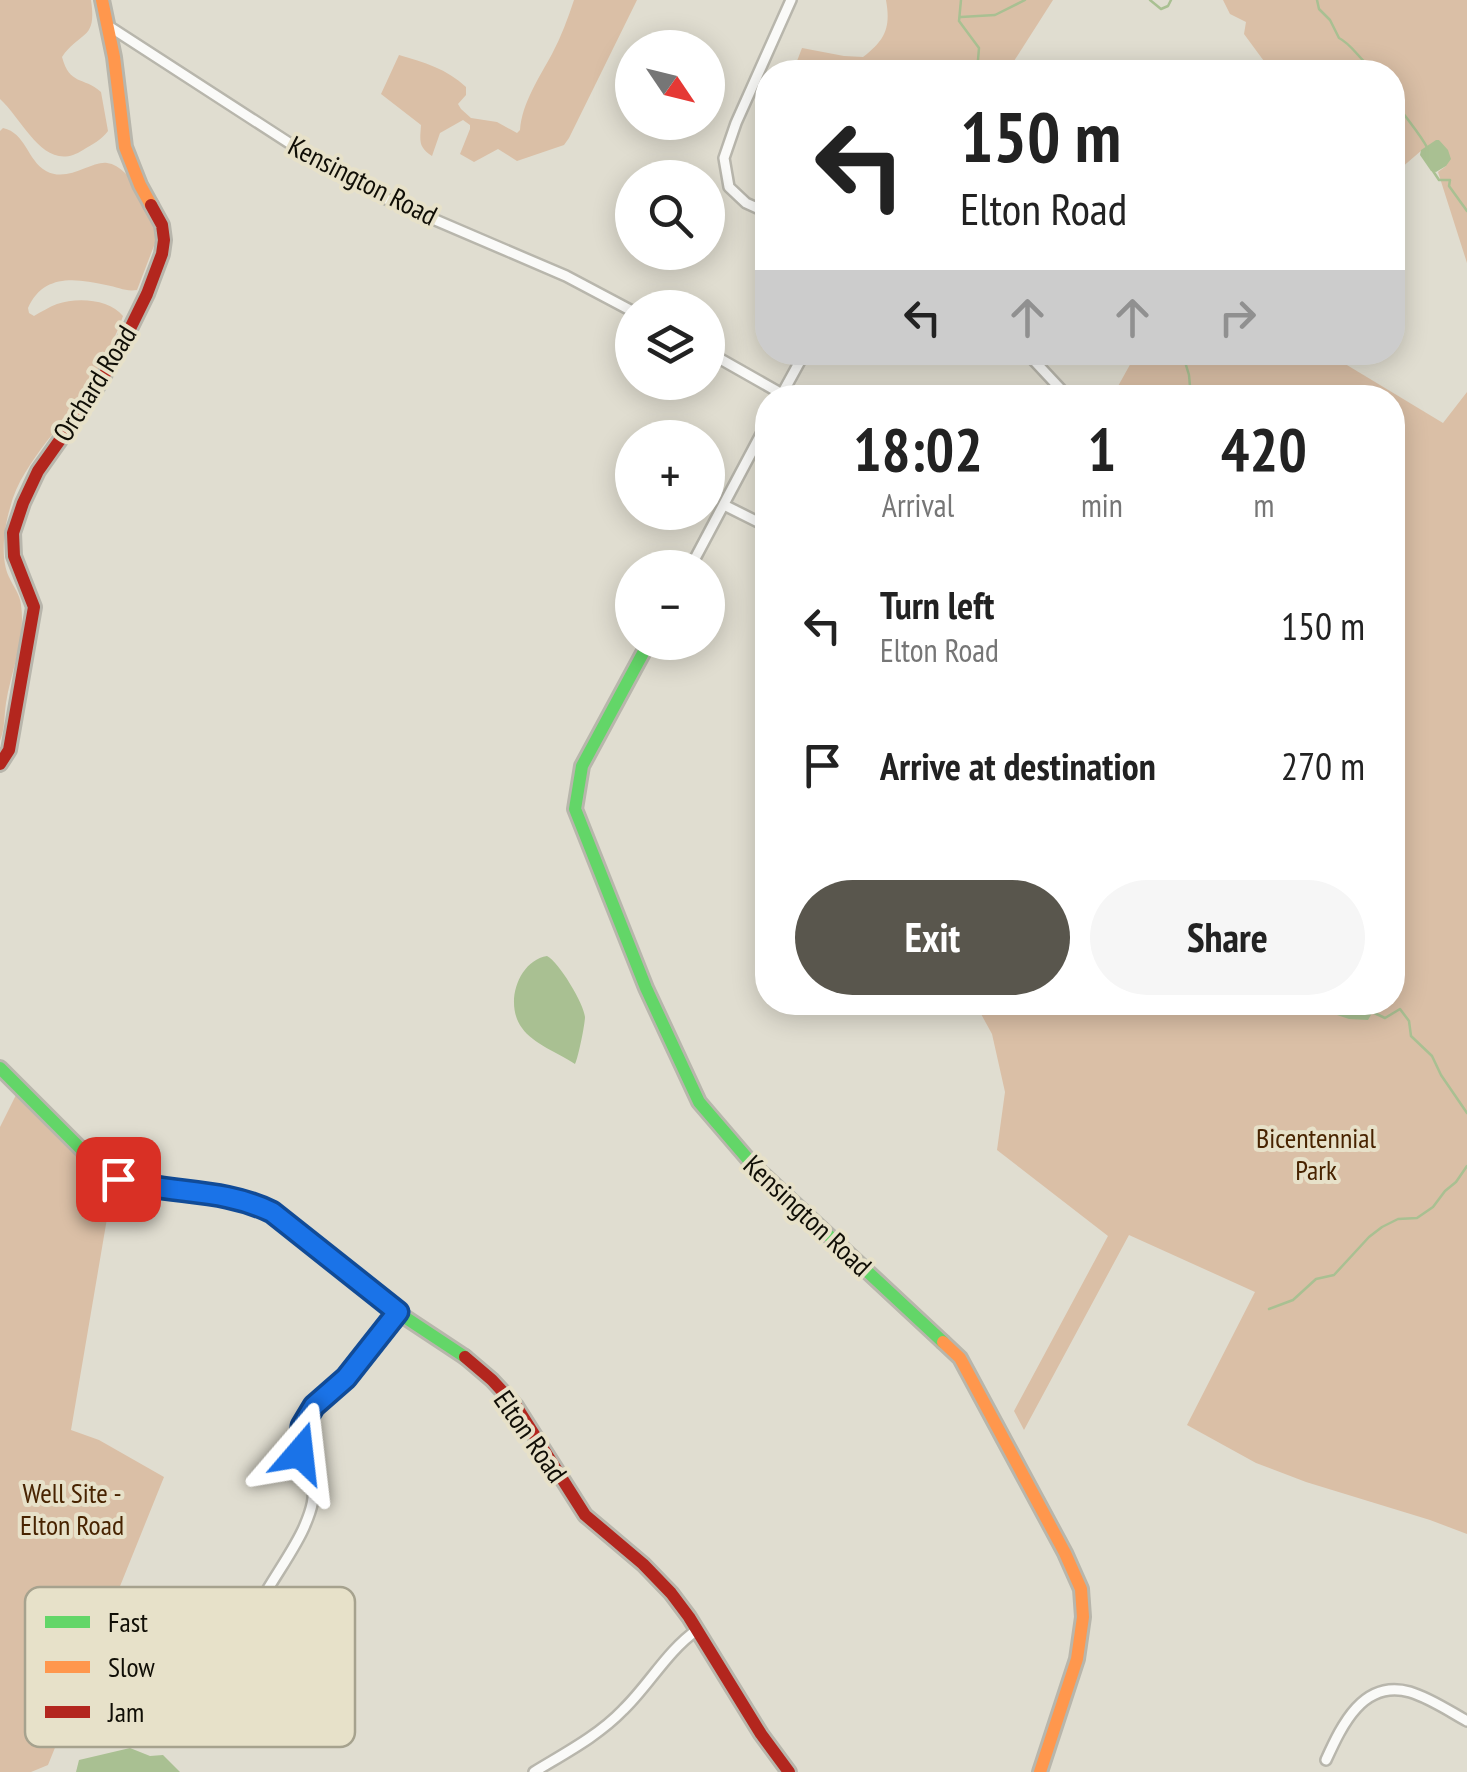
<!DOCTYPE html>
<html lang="en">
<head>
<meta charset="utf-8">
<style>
	:root { --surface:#fff; --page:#f6f6f6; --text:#222; --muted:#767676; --accent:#59564d }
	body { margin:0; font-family:"PT Sans Narrow",sans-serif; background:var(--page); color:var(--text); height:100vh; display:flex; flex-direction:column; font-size:38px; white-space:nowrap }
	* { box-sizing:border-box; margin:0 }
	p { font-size:32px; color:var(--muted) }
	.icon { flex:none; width:55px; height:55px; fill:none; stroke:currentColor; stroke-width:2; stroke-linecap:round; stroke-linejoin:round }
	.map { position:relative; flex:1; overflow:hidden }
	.details { position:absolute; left:755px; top:385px; width:650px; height:630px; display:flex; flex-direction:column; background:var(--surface); border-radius:40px; box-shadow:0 5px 25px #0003 }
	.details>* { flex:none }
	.hud { position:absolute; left:755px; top:60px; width:650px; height:305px; border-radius:40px; box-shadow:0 5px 25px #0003; background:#fff; color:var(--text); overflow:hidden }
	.needle { width:65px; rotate:125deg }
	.fabs { position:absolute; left:615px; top:30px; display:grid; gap:20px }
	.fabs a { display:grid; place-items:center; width:110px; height:110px; border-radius:50%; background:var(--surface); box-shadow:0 5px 25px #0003; font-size:50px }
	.pin { position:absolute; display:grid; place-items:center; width:85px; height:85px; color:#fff; margin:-42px; border-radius:20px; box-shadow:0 5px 15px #0006 }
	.me { position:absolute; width:110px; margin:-55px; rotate:17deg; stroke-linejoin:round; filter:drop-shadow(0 0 8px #0008) }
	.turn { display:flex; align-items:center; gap:35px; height:210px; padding:0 40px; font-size:45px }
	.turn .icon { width:130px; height:130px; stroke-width:2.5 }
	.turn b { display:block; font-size:70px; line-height:85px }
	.lanes { display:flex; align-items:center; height:95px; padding:0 40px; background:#0003; justify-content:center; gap:50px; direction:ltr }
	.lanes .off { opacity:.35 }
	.eta { display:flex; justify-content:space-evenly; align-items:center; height:170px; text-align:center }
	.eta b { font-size:60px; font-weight:600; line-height:70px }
	.button { display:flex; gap:20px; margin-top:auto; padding:20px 40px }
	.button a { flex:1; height:115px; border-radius:60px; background:var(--accent); color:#fff; font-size:40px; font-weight:600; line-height:115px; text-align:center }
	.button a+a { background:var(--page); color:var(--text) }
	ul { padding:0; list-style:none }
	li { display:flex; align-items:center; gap:30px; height:140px; padding:0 40px }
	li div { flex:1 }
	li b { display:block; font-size:38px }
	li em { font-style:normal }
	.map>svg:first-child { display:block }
</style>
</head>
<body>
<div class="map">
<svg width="1467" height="1772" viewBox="0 0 1467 1772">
	<rect width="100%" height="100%" fill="#e0ddd0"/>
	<path fill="#dabfa6" d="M 0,0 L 91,0 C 97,41 81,30 62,57 C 70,86 83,76 101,92 L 108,131 C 101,140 93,144 83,150 C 45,175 25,122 0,99 Z
		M 574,0 L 637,0 L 569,138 L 564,145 L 517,161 L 498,149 L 474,162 L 460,154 L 470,129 L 470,125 L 463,120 L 440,133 L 432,156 C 418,147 420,141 421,125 L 381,94 L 399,55 C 424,62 447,69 466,87 L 466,95 L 458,104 L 461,109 L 471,118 L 497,122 L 517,133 L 520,130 C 522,103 539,78 552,54 C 561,37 568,18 574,0 Z
		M 886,0 L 1053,0 L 1007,72 L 804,72 L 797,61 L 802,48 L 844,56 L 863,57 C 885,40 891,28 886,0 Z
		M 1223,0 L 1467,0 L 1467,263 L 1438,172 L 1446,166 L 1439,140 L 1422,150 L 1393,175 L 1392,72 L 1272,72 L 1244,34 L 1246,22 L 1230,14 Z
		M 3,128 C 26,133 27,160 46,171 C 68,183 91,161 107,163 C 133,166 152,216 157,238 L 137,290 C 126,292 118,287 106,285 C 75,278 43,274 28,308 L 29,313 L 34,316 C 41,312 49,307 57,304 C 77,297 110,299 123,316 C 109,358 75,407 47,441 C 32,461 16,483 10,508 C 4,528 0,558 9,577 C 13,586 20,594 21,605 C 26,638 11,671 6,703 C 4,717 5,728 0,741 L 0,131 Z
		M 1137,352 L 1327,353 L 1443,423 L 1467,392 L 1467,1534 L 1430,1520 L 1306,1482 L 1256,1463 L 1187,1425 L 1255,1292 L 1129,1235 L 1024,1430 L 1014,1411 L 1108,1236 L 997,1150 L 1005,1092 L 992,1034 L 975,1003 L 1392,1002 L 1392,398 L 1112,397 Z
		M 17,1093 L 59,1128 L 95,1174 L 112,1189 L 71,1430 L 99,1440 L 164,1477 L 48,1765 L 31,1772 L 0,1772 L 0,1127 Z"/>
	<path fill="#a9c092" d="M 1436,140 L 1439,140 L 1448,150 L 1451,159 L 1446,166 L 1436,172 L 1431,171 L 1420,155 L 1421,150 Z
		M 547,956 C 559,962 584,1004 585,1017 C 585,1024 578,1059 575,1064 C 559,1053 533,1044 522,1028 C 504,1004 518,961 547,956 Z
		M 1328,1003 L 1328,1002 L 1378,1003 L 1368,1020 L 1349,1019 L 1331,1013 Z
		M 130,1748 L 150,1756 L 163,1755 L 180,1772 L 76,1772 L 79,1760 Z"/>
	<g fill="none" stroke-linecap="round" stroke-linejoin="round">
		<path stroke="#a9c092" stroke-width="2.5" d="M 961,0 L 959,21 L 979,48 L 977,72
			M 1150,0 L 1161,9 L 1168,6 L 1171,0
			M 1317,0 L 1319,9 L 1330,20 L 1339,38 C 1355,46 1362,66 1380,72
			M 961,17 L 995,15 L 1025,0
			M 1392,96 C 1403,116 1418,130 1428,149
			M 1433,171 L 1439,180 L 1450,180 L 1449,186 L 1467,211
			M 1182,352 L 1189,375 L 1191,398
			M 1372,1012 L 1385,1018 L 1400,1009 L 1409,1021 L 1411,1036 L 1432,1056 L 1441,1075 L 1467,1113
			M 1269,1309 L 1293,1300 L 1316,1279 L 1334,1275 L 1369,1237 L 1382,1227 L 1398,1219 L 1417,1218 L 1433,1207 L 1445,1191 L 1456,1182 L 1467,1166"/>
		<defs>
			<path id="street" d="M 107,25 L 337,174 L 384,198 L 566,276 L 632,311
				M 768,213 L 746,203 L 729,187 L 724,158 L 736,123 L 791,0
				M 708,352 L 782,394 L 780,398
				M 1026,352 L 1069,398
				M 782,394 L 805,352
				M 724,505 L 768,527
				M 690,568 L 768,421
				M 284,1704 C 293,1692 300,1686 316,1690 L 322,1701 L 318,1711 L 307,1717 C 297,1714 290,1707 280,1703 C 190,1667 284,1578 305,1525 C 311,1511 316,1496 312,1480 C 306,1459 296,1455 301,1429 C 306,1407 330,1394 345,1378 C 365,1359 380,1334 397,1312
				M 1326,1760 C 1342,1725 1363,1679 1410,1692 C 1430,1698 1449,1711 1467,1721
				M 534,1772 C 565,1753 598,1736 623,1710 C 649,1685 667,1651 697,1630"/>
			<path id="fast" d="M 649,642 L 582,766 L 575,809 L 646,988 L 699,1102 L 753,1165 L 943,1342
				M 0,1068 L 102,1170 L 134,1182 L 239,1198 L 271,1212 L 397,1312 L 465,1357"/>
			<path id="slow" d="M 102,0 L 114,57 L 125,147 L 140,185 L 151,205
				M 943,1342 L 960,1358 L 1065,1553 L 1081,1589 L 1083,1617 L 1077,1659 L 1040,1772"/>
			<path id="jam" d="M 0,764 L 9,750 L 34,607 L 14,556 L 13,533 L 23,503 L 38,471 L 96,389 L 122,345 L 147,294 L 162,254 L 164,240 L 162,225 L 151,205
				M 465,1357 L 492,1380 L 516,1406 L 585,1515 L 643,1564 L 671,1593 L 689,1617 L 761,1734 L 789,1772"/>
		</defs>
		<use href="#street" stroke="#b8b6ac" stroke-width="14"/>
		<use href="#fast" stroke="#b8b6ac" stroke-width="18"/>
		<use href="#slow" stroke="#b8b6ac" stroke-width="18"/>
		<use href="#jam" stroke="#b8b6ac" stroke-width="18"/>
		<use href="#street" stroke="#fafaf8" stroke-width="9"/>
		<use href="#fast" stroke="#63d668" stroke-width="12"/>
		<use href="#slow" stroke="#ff974d" stroke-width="12"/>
		<use href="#jam" stroke="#b3261e" stroke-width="12"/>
	</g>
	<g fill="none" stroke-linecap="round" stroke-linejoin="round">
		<defs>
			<path id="route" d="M 118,1179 C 171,1195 220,1187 272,1212 L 398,1312 L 346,1378 L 314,1406 L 302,1426 L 300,1453"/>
		</defs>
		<use href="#route" stroke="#114b97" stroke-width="25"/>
		<use href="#route" stroke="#1a73e8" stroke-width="18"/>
	</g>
	<g text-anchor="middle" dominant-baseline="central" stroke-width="8" stroke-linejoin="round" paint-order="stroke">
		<g font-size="28" fill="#100e06" stroke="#e7e1c9">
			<text transform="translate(363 180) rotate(27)">Kensington Road</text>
			<text transform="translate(94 383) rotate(-58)">Orchard Road</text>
			<text transform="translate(808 1215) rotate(43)">Kensington Road</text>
			<text transform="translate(531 1436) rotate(55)">Elton Road</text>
		</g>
		<g font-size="28" fill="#482300" stroke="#e7e1c9">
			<text x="1316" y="1137">Bicentennial<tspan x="1316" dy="32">Park</tspan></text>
			<text x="72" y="1492">Well Site -<tspan x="72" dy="32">Elton Road</tspan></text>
		</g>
	</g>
	<rect x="25" y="1587" width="330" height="160" rx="15" fill="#e7e1c9" stroke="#a6a28e" stroke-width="2.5"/>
	<rect x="45" y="1616" width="45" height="12" fill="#63d668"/>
	<rect x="45" y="1661" width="45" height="12" fill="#ff974d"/>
	<rect x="45" y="1706" width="45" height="12" fill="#b3261e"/>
	<g font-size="28" fill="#100e06">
		<text x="108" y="1632">Fast</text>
		<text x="108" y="1677">Slow</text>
		<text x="108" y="1722">Jam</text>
	</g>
</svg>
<div class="fabs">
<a><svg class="needle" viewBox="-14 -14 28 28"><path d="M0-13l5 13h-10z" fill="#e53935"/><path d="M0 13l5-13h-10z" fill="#767676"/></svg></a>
<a><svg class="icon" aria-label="search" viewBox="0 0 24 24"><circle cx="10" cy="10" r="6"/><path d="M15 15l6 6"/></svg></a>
<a><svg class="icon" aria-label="layers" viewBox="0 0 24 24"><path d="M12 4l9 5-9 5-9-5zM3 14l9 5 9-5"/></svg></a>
<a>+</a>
<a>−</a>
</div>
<div class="pin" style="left:118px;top:1179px;background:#d93025"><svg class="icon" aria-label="arrive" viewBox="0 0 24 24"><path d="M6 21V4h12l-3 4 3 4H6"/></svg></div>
<svg class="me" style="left:300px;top:1453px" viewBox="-20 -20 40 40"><path d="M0-17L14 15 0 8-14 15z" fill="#1a73e8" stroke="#fff" stroke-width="4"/></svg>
<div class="hud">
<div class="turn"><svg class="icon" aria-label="left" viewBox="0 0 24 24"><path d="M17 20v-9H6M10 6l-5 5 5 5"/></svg><div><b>150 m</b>Elton Road</div></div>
<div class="lanes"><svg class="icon" aria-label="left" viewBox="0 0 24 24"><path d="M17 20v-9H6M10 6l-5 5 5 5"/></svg><svg class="icon off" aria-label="ahead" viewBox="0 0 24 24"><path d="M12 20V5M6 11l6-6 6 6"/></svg><svg class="icon off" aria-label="ahead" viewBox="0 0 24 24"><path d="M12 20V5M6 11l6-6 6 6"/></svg><svg class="icon off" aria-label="right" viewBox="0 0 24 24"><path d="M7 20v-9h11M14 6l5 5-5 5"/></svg></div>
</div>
<section class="details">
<div class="eta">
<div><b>18:02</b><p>Arrival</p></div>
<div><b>1</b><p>min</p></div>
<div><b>420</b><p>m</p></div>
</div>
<ul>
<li><svg class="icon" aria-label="left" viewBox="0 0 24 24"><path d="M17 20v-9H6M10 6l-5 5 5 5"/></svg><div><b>Turn left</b><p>Elton Road</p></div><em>150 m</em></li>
<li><svg class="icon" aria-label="arrive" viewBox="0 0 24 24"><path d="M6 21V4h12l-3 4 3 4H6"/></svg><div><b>Arrive at destination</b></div><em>270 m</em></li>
</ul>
<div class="button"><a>Exit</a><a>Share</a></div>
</section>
</div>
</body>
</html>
